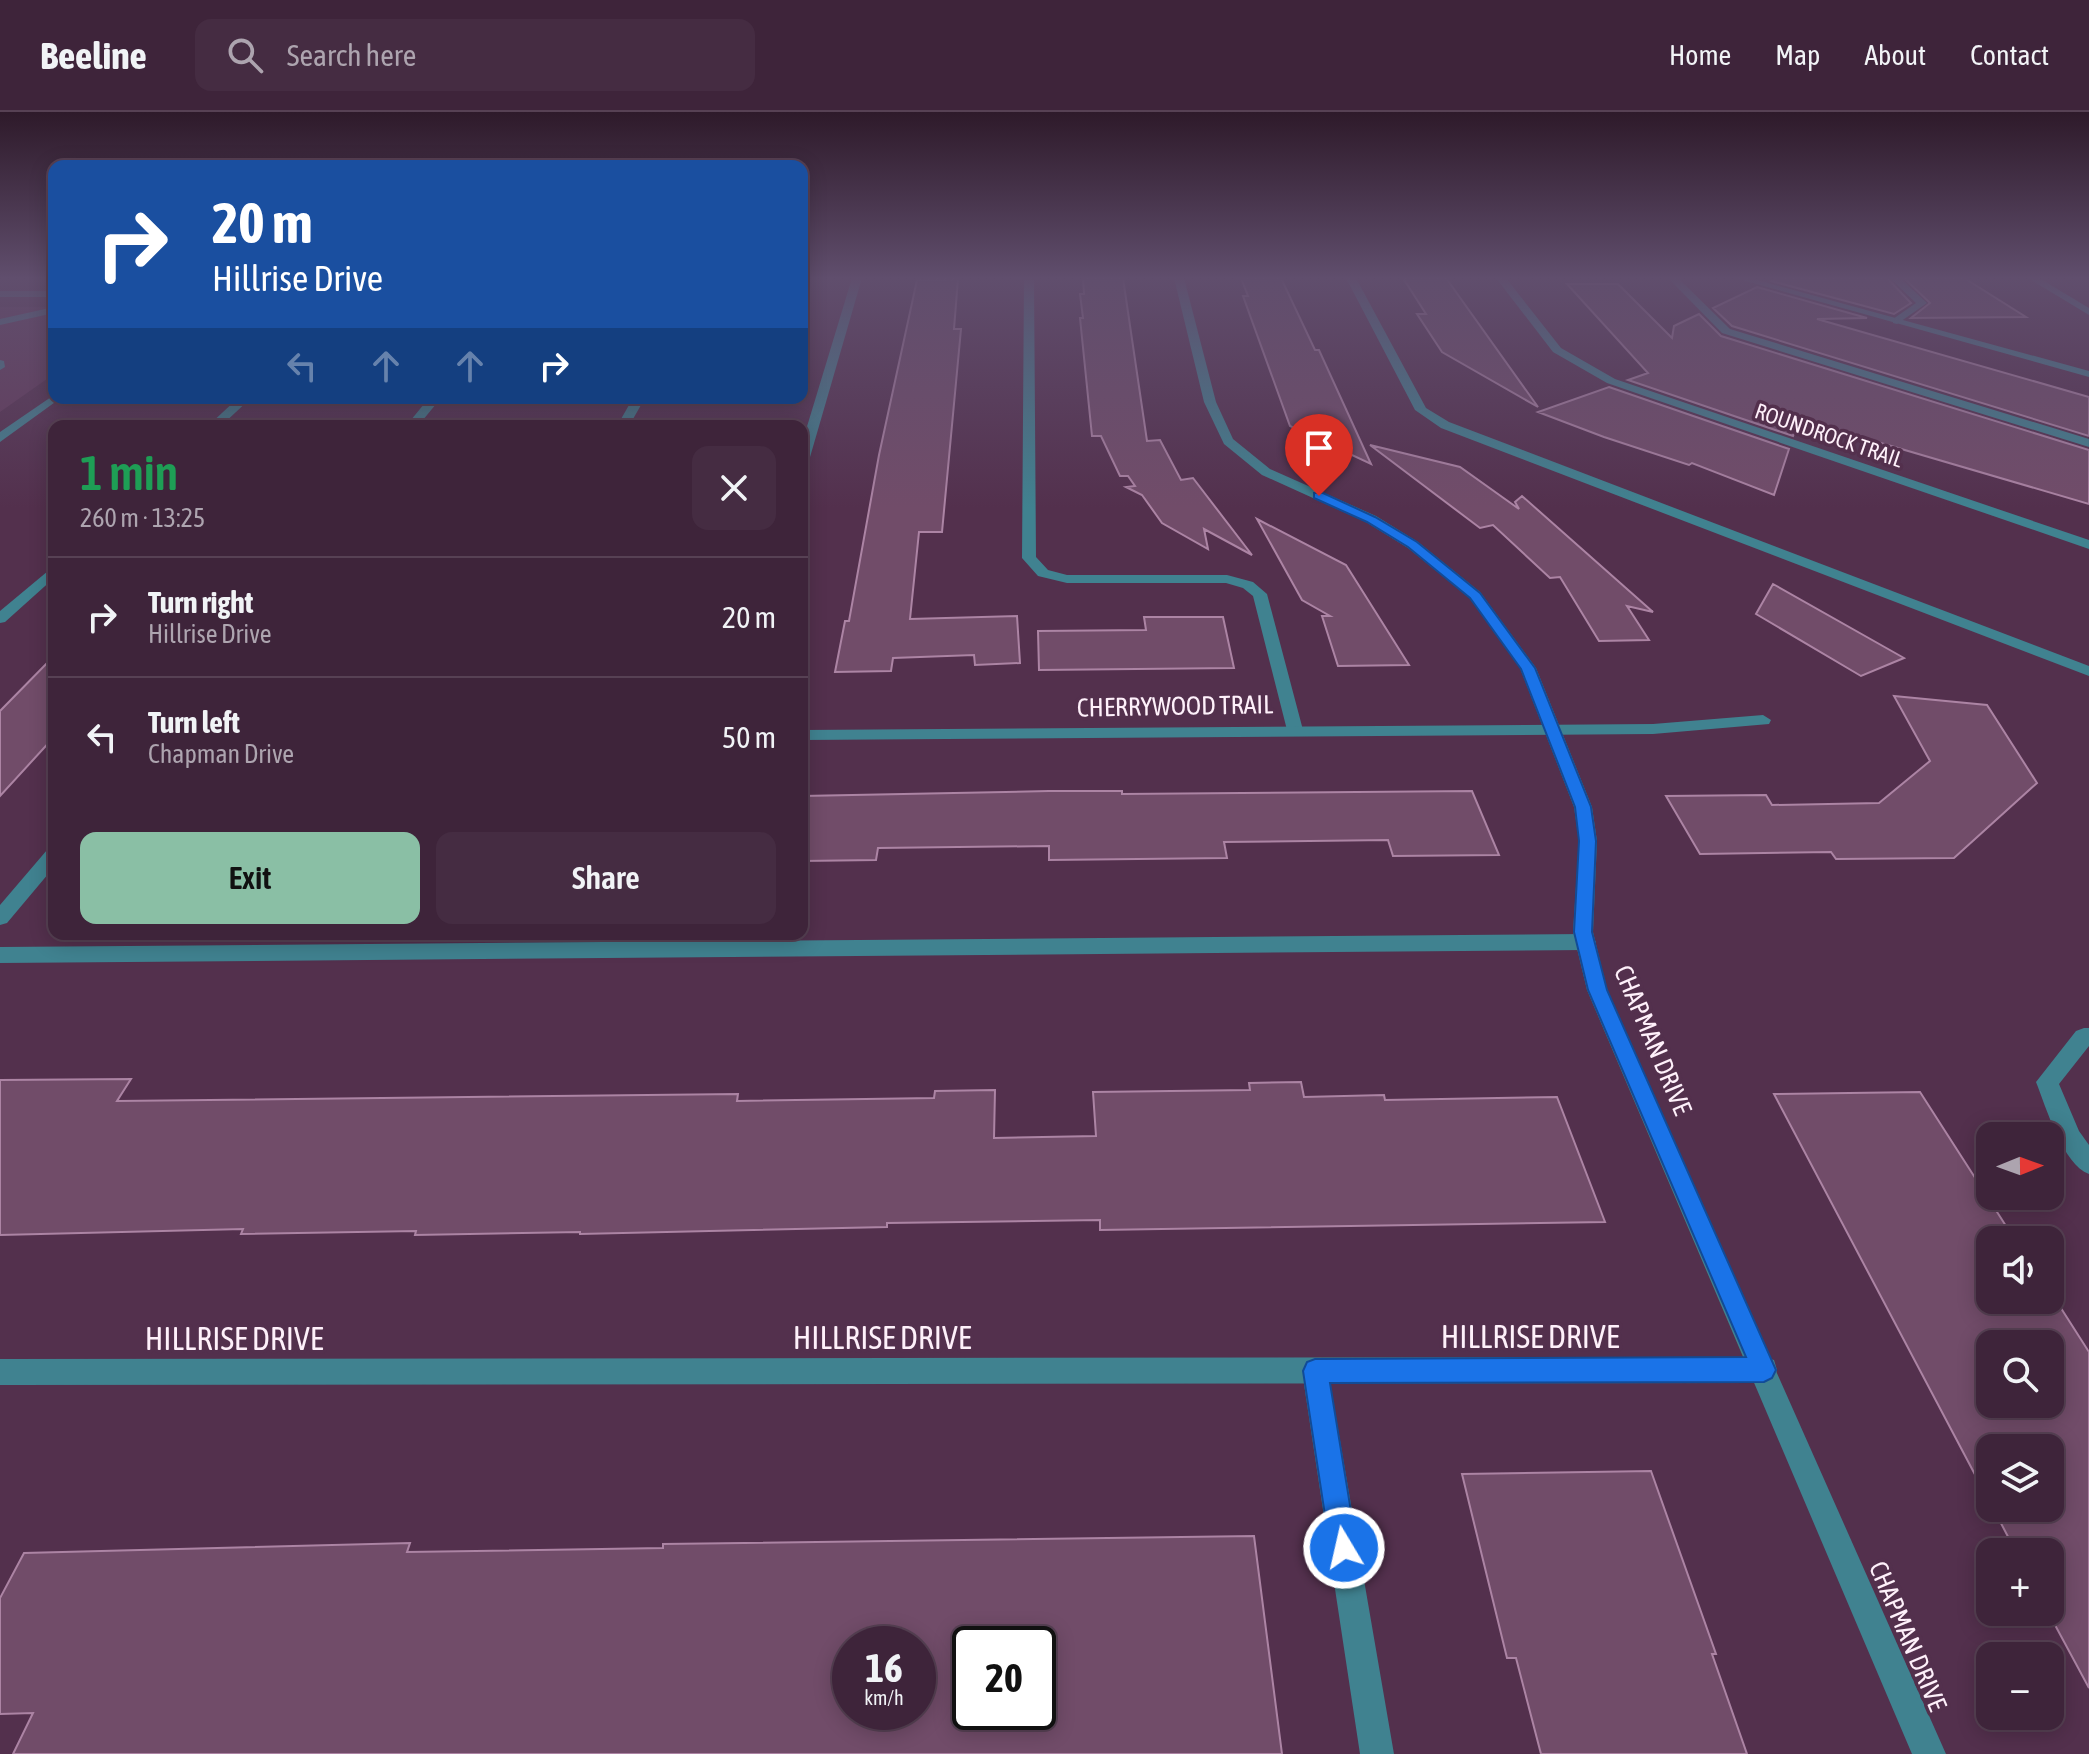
<!DOCTYPE html>
<html lang="en">
<head>
<meta charset="utf-8">
<style>
	:root { --surface:#3e243a; --page:#452c42; --text:#f1f3f6; --muted:#ada4af; --line:#574154; --accent:#8abfa5 }
	body { margin:0; font-family:"Asap Condensed",sans-serif; background:var(--page); color:var(--text); height:100vh; display:flex; flex-direction:column; font-size:30px; white-space:nowrap }
	* { box-sizing:border-box; margin:0 }
	p { font-size:26px; color:var(--muted) }
	.icon { flex:none; width:44px; height:44px; fill:none; stroke:currentColor; stroke-width:2; stroke-linecap:round; stroke-linejoin:round }
	.map { position:relative; flex:1; overflow:hidden }
	.drawer { position:absolute; left:48px; top:308px; width:760px; height:520px; display:flex; flex-direction:column; background:var(--surface); border-radius:16px; box-shadow:0 4px 20px #0003,0 0 0 2px var(--line) }
	.drawer>* { flex:none }
	.top-card { position:absolute; left:48px; top:48px; width:760px; height:244px; border-radius:16px; box-shadow:0 4px 20px #0003,0 0 0 2px var(--line); background:#1a4fa0; color:#fff; overflow:hidden }
	.needle { width:52px; rotate:89deg }
	.fabs { position:absolute; left:1976px; top:1010px; display:grid; gap:16px }
	.fabs a { display:grid; place-items:center; width:88px; height:88px; border-radius:16px; background:var(--surface); box-shadow:0 4px 20px #0003,0 0 0 2px var(--line); font-size:40px }
	.speed { position:absolute; left:832px; top:1514px; display:flex; gap:16px; font-size:40px; font-weight:700; text-align:center }
	.speed>* { display:grid; place-content:center; width:104px; height:104px; border-radius:50%; background:var(--surface); box-shadow:0 4px 20px #0003,0 0 0 2px var(--line); line-height:1 }
	.speed small { font-size:20px; font-weight:400 }
	.speed .limit { border:4px solid #111; border-radius:12px; background:#fff; color:#111 }
	.pin { position:absolute; display:grid; place-items:center; width:68px; height:68px; color:#fff; margin:-82px -34px; border-radius:50% 50% 50% 0; rotate:-45deg; box-shadow:0 0 8px #0007 }
	.pin .icon { rotate:45deg }
	.me { position:absolute; width:88px; margin:-44px; rotate:351deg; stroke-linejoin:round; filter:drop-shadow(0 0 6px #0008) }
	.turn { display:flex; align-items:center; gap:28px; height:168px; padding:0 32px; font-size:36px }
	.turn .icon { width:104px; height:104px; stroke-width:2.5 }
	.turn b { display:block; font-size:56px; line-height:68px }
	.lanes { display:flex; align-items:center; height:76px; padding:0 32px; background:#0003; justify-content:center; gap:40px; direction:ltr }
	.lanes .off { opacity:.35 }
	.round { display:grid; place-items:center; flex:none; width:84px; height:84px; border-radius:16px; background:var(--page) }
	.head { display:flex; align-items:center; justify-content:space-between; height:136px; padding:0 32px }
	h1 { font-size:48px; font-weight:600; line-height:60px; color:#1e9e55 }
	.primary-button { display:flex; gap:16px; margin-top:auto; padding:16px 32px }
	.primary-button a { flex:1; height:92px; border-radius:16px; background:var(--accent); color:#111; font-size:32px; font-weight:600; line-height:92px; text-align:center }
	.primary-button a+a { background:var(--page); color:var(--text) }
	ul { padding:0; list-style:none }
	li { display:flex; align-items:center; gap:24px; height:120px; padding:0 32px; border-top:2px solid var(--line) }
	li div { flex:1 }
	li b { display:block; font-size:30px }
	li em { font-style:normal }
	header { display:flex; align-items:center; gap:48px; box-sizing:border-box; height:112px; padding:0 40px; background:var(--surface); border-bottom:2px solid var(--line) }
	header strong { font-size:38px }
	nav { display:flex; gap:44px; margin-inline-start:auto; font-size:28px }
	.search { width:560px; height:72px; background:var(--page); display:flex; align-items:center; gap:20px; box-sizing:border-box; padding:0 28px; border-radius:16px; color:var(--muted); font-size:30px }
	.map>svg:first-child { display:block }
</style>
</head>
<body>
<header>
<strong>Beeline</strong>
<div class="search"><svg class="icon" aria-label="search" viewBox="0 0 24 24"><circle cx="10" cy="10" r="6"/><path d="M15 15l6 6"/></svg>Search here</div>
<nav><a>Home</a><a>Map</a><a>About</a><a>Contact</a></nav>
</header>
<div class="map">
<svg width="2089" height="1642" viewBox="0 0 2089 1642">
	<rect width="100%" height="100%" fill="#53304d"/>
	<path fill="#623a5a" d="M 0,195 L 54,195 L 54,262 L 0,300 Z"/>
	<path fill="#714c69" stroke="#ac84a4" stroke-width="2" fill-rule="evenodd" d="M 1083,166 L 1123,166 L 1147,329 L 1160,328 L 1181,368 L 1193,366 L 1252,443 L 1204,417 L 1208,437 L 1162,411 L 1142,383 L 1126,375 L 1135,374 L 1128,364 L 1120,364 L 1101,324 L 1092,324 L 1080,206 L 1083,206 L 1080,182 L 1084,182 Z
		M 1241,166 L 1281,166 L 1315,238 L 1319,238 L 1371,352 L 1290,314 L 1243,184 L 1248,184 Z
		M 1403,166 L 1446,166 L 1538,295 L 1442,240 L 1417,202 L 1426,202 Z
		M 1777,166 L 1887,166 L 1911,191 L 1894,202 L 1771,169 Z
		M 1904,166 L 1964,166 L 2026,205 L 1911,206 L 1930,191 Z
		M 958,167 L 954,217 L 961,217 L 942,420 L 919,420 L 910,507 L 1017,504 L 1020,551 L 975,553 L 974,543 L 893,546 L 891,559 L 835,560 L 845,509 L 849,509 L 879,343 L 917,168 Z
		M 1567,172 L 1618,172 L 1672,226 L 1674,214 L 1699,202 L 1721,224 L 2089,338 L 2089,392 L 1799,307 L 1793,324 L 1628,268 L 1648,261 Z
		M 1757,175 L 1867,206 L 1817,207 L 2089,285 L 2089,324 L 1732,214 L 1713,196 Z
		M 1609,275 L 1789,337 L 1774,383 L 1692,351 L 1689,353 L 1604,325 L 1538,300 Z
		M 1370,333 L 1460,355 L 1519,397 L 1515,390 L 1522,384 L 1653,500 L 1627,494 L 1649,528 L 1599,529 L 1560,465 L 1550,466 L 1493,413 L 1480,416 Z
		M 1257,407 L 1346,453 L 1409,553 L 1338,554 L 1322,504 L 1330,504 L 1302,488 Z
		M 1773,472 L 1904,546 L 1861,564 L 1756,502 Z
		M 1144,505 L 1223,505 L 1234,556 L 1039,558 L 1038,519 L 1146,518 Z
		M 54,544 L 54,625 L 0,684 L 0,599 Z
		M 1894,584 L 1987,593 L 2037,671 L 1954,746 L 1836,747 L 1831,740 L 1700,742 L 1666,684 L 1766,683 L 1772,693 L 1879,691 L 1930,649 Z
		M 1049,679 L 1122,679 L 1122,682 L 1472,679 L 1499,743 L 1393,744 L 1388,728 L 1224,730 L 1227,746 L 1049,748 L 1049,734 L 878,736 L 876,748 L 802,749 L 802,684 Z
		M 131,967 L 117,989 L 738,982 L 737,989 L 934,986 L 935,979 L 995,978 L 994,1026 L 1096,1024 L 1093,980 L 1250,978 L 1249,971 L 1301,970 L 1304,985 L 1384,983 L 1385,988 L 1557,985 L 1605,1110 L 1100,1118 L 1100,1108 L 887,1111 L 887,1115 L 580,1122 L 580,1120 L 415,1123 L 416,1119 L 241,1122 L 243,1117 L 0,1123 L 0,968 Z
		M 1920,980 L 2015,1128 L 1990,1128 L 1990,1188 L 2050,1188 L 2050,1179 L 2089,1240 L 2089,1576 L 2048,1500 L 2050,1440 L 2016,1440 L 1993,1396 L 2050,1396 L 2050,1336 L 1990,1336 L 1990,1391 L 1774,982 ZM 1990,1232 L 2050,1232 L 2050,1292 L 1990,1292 Z
		M 1651,1359 L 1716,1542 L 1712,1542 L 1747,1642 L 1541,1642 L 1516,1546 L 1507,1546 L 1462,1362 Z
		M 1254,1424 L 1282,1642 L 13,1642 L 33,1601 L 0,1602 L 0,1486 L 24,1441 L 410,1431 L 407,1440 L 663,1436 L 663,1432 ZM 850,1532 L 918,1532 L 918,1600 L 850,1600 ZM 970,1532 L 1038,1532 L 1038,1600 L 970,1600 Z"/>
	<g fill="none" stroke-linecap="round" stroke-linejoin="round">
		<path fill="#408290" fill-rule="evenodd" d="M 1024,166 L 1034,166 L 1036,445 L 1048,458 L 1067,463 L 1227,463 L 1253,470 L 1267,482 L 1303,618 L 1301,622 L 1295,623 L 1287,618 L 1253,484 L 1243,476 L 1226,471 L 1067,471 L 1038,464 L 1022,446 Z
			M 1346,166 L 1356,166 L 1426,296 L 1449,310 L 2089,554 L 2089,564 L 1441,316 L 1415,298 Z
			M 1668,166 L 1678,166 L 1730,217 L 2089,327 L 2089,335 L 1722,221 Z
			M 1890,166 L 1900,166 L 1927,191 L 1897,212 L 1893,211 L 1893,207 L 1916,191 Z
			M 54,195 L 54,201 L 0,213 L 0,207 Z
			M 0,248 L 4,249 L 5,255 L 0,258 Z
			M 238,286 L 251,286 L 221,314 L 208,314 Z
			M 633,286 L 645,286 L 629,314 L 617,314 Z
			M 54,454 L 54,466 L 5,510 L 0,511 L 0,499 Z
			M 1586,822 L 1593,825 L 1596,830 L 1593,835 L 1586,838 L 0,851 L 0,835 Z
			M 2084,916 L 2089,916 L 2089,934 L 2059,972 L 2079,1019 L 2089,1033 L 2089,1062 C 2063,1053 2046,995 2036,970 L 2076,919 Z
			M 1315,1246 L 1325,1249 L 1328,1259 L 1394,1642 L 1360,1642 L 1302,1259 L 1305,1249 Z"/>
		<path fill="#408290" fill-rule="evenodd" d="M 852,166 L 862,166 L 808,352 L 802,356 L 802,331 Z
			M 1496,166 L 1506,166 L 1561,236 L 1615,267 L 2089,428 L 2089,437 L 1607,271 L 1553,240 Z
			M 1735,166 L 1750,166 L 2089,259 L 2089,265 Z
			M 2028,166 L 2039,166 L 2089,196 L 2089,203 Z
			M 0,179 L 54,179 L 54,185 L 0,185 Z
			M 54,283 L 54,286 L 60,286 L 58,288 L 0,330 L 0,320 Z
			M 429,286 L 441,286 L 418,314 L 406,314 Z
			M 1763,603 L 1771,608 L 1769,612 L 1653,622 L 802,628 L 802,618 L 1653,612 Z
			M 54,736 L 54,755 L 7,811 L 0,813 L 0,793 L 47,738 Z
			M 1764,1245 L 1774,1248 L 1777,1258 L 1774,1268 L 1764,1271 L 0,1273 L 0,1247 Z"/>
		<path fill="#408290" fill-rule="evenodd" d="M 1174,166 L 1184,166 L 1216,290 L 1233,327 L 1270,357 L 1376,404 L 1418,430 L 1480,480 L 1536,556 L 1592,695 L 1597,729 L 1593,820 L 1607,878 L 1946,1642 L 1912,1642 L 1587,878 L 1573,820 L 1579,729 L 1574,695 L 1520,556 L 1470,486 L 1408,436 L 1366,410 L 1262,363 L 1224,332 L 1204,290 Z"/>
	</g>
	<linearGradient id="sky" x2="0" y2="1"><stop stop-color="#2e1a2a"/><stop offset="0.42" stop-color="#604e6d"/><stop offset="1" stop-color="#604e6d" stop-opacity="0"/></linearGradient>
	<rect width="2089" height="396" fill="url(#sky)"/>
	<path fill="#1a73e8" stroke="#114b97" stroke-width="2" d="M 1314,381 L 1323,381 L 1375,405 L 1417,430 L 1480,481 L 1535,556 L 1591,695 L 1596,729 L 1592,820 L 1607,878 L 1776,1258 L 1772,1266 L 1764,1270 L 1330,1271 L 1357,1436 L 1353,1445 L 1344,1449 L 1334,1445 L 1330,1436 L 1303,1259 L 1307,1250 L 1315,1247 L 1746,1245 L 1588,878 L 1574,820 L 1579,729 L 1575,695 L 1521,557 L 1470,486 L 1408,435 L 1367,410 L 1314,386 Z"/>
	<g text-anchor="middle" dominant-baseline="central" stroke-width="7" stroke-linejoin="round" paint-order="stroke">
		<g font-size="22" fill="#fef0fa" stroke="#53304d">
			<text transform="translate(1829 323) rotate(19)">ROUNDROCK TRAIL</text>
		</g>
		<g font-size="26" fill="#fef0fa" stroke="#53304d">
			<text transform="translate(1175 594) rotate(-1)">CHERRYWOOD TRAIL</text>
			<text transform="translate(1653 928) rotate(67)">CHAPMAN DRIVE</text>
			<text transform="translate(1908 1524) rotate(67)">CHAPMAN DRIVE</text>
		</g>
		<g font-size="32" fill="#fef0fa" stroke="#53304d">
			<text x="1530" y="1224">HILLRISE DRIVE</text>
			<text x="882" y="1225">HILLRISE DRIVE</text>
			<text x="234" y="1226">HILLRISE DRIVE</text>
		</g>
	</g>
</svg>
<div class="fabs">
<a><svg class="needle" viewBox="-14 -14 28 28"><path d="M0-13l5 13h-10z" fill="#e53935"/><path d="M0 13l5-13h-10z" fill="#ada4af"/></svg></a>
<a><svg class="icon" aria-label="sound" viewBox="0 0 24 24"><path d="M4 9h4l5-4v14l-5-4H4zM17 9q2 3 0 6"/></svg></a>
<a><svg class="icon" aria-label="search" viewBox="0 0 24 24"><circle cx="10" cy="10" r="6"/><path d="M15 15l6 6"/></svg></a>
<a><svg class="icon" aria-label="layers" viewBox="0 0 24 24"><path d="M12 4l9 5-9 5-9-5zM3 14l9 5 9-5"/></svg></a>
<a>+</a>
<a>−</a>
</div>
<div class="speed"><div>16<small>km/h</small></div><div class="limit">20</div></div>
<div class="pin" style="left:1319px;top:384px;background:#d93025"><svg class="icon" aria-label="arrive" viewBox="0 0 24 24"><path d="M6 21V4h12l-3 4 3 4H6"/></svg></div>
<svg class="me" style="left:1344px;top:1436px" viewBox="-20 -20 40 40"><circle r="17" fill="#1a73e8" stroke="#fff" stroke-width="3"/><path d="M0-11L8 9 0 5-8 9z" fill="#fff"/></svg>
<div class="top-card">
<div class="turn"><svg class="icon" aria-label="right" viewBox="0 0 24 24"><path d="M7 20v-9h11M14 6l5 5-5 5"/></svg><div><b>20 m</b>Hillrise Drive</div></div>
<div class="lanes"><svg class="icon off" aria-label="left" viewBox="0 0 24 24"><path d="M17 20v-9H6M10 6l-5 5 5 5"/></svg><svg class="icon off" aria-label="ahead" viewBox="0 0 24 24"><path d="M12 20V5M6 11l6-6 6 6"/></svg><svg class="icon off" aria-label="ahead" viewBox="0 0 24 24"><path d="M12 20V5M6 11l6-6 6 6"/></svg><svg class="icon" aria-label="right" viewBox="0 0 24 24"><path d="M7 20v-9h11M14 6l5 5-5 5"/></svg></div>
</div>
<section class="drawer">
<div class="head"><div><h1>1 min</h1><p>260 m · 13:25</p></div><a class="round"><svg class="icon" aria-label="close" viewBox="0 0 24 24"><path d="M6 6l12 12M18 6L6 18"/></svg></a></div>
<ul>
<li><svg class="icon" aria-label="right" viewBox="0 0 24 24"><path d="M7 20v-9h11M14 6l5 5-5 5"/></svg><div><b>Turn right</b><p>Hillrise Drive</p></div><em>20 m</em></li>
<li><svg class="icon" aria-label="left" viewBox="0 0 24 24"><path d="M17 20v-9H6M10 6l-5 5 5 5"/></svg><div><b>Turn left</b><p>Chapman Drive</p></div><em>50 m</em></li>
</ul>
<div class="primary-button"><a>Exit</a><a>Share</a></div>
</section>
</div>
</body>
</html>
